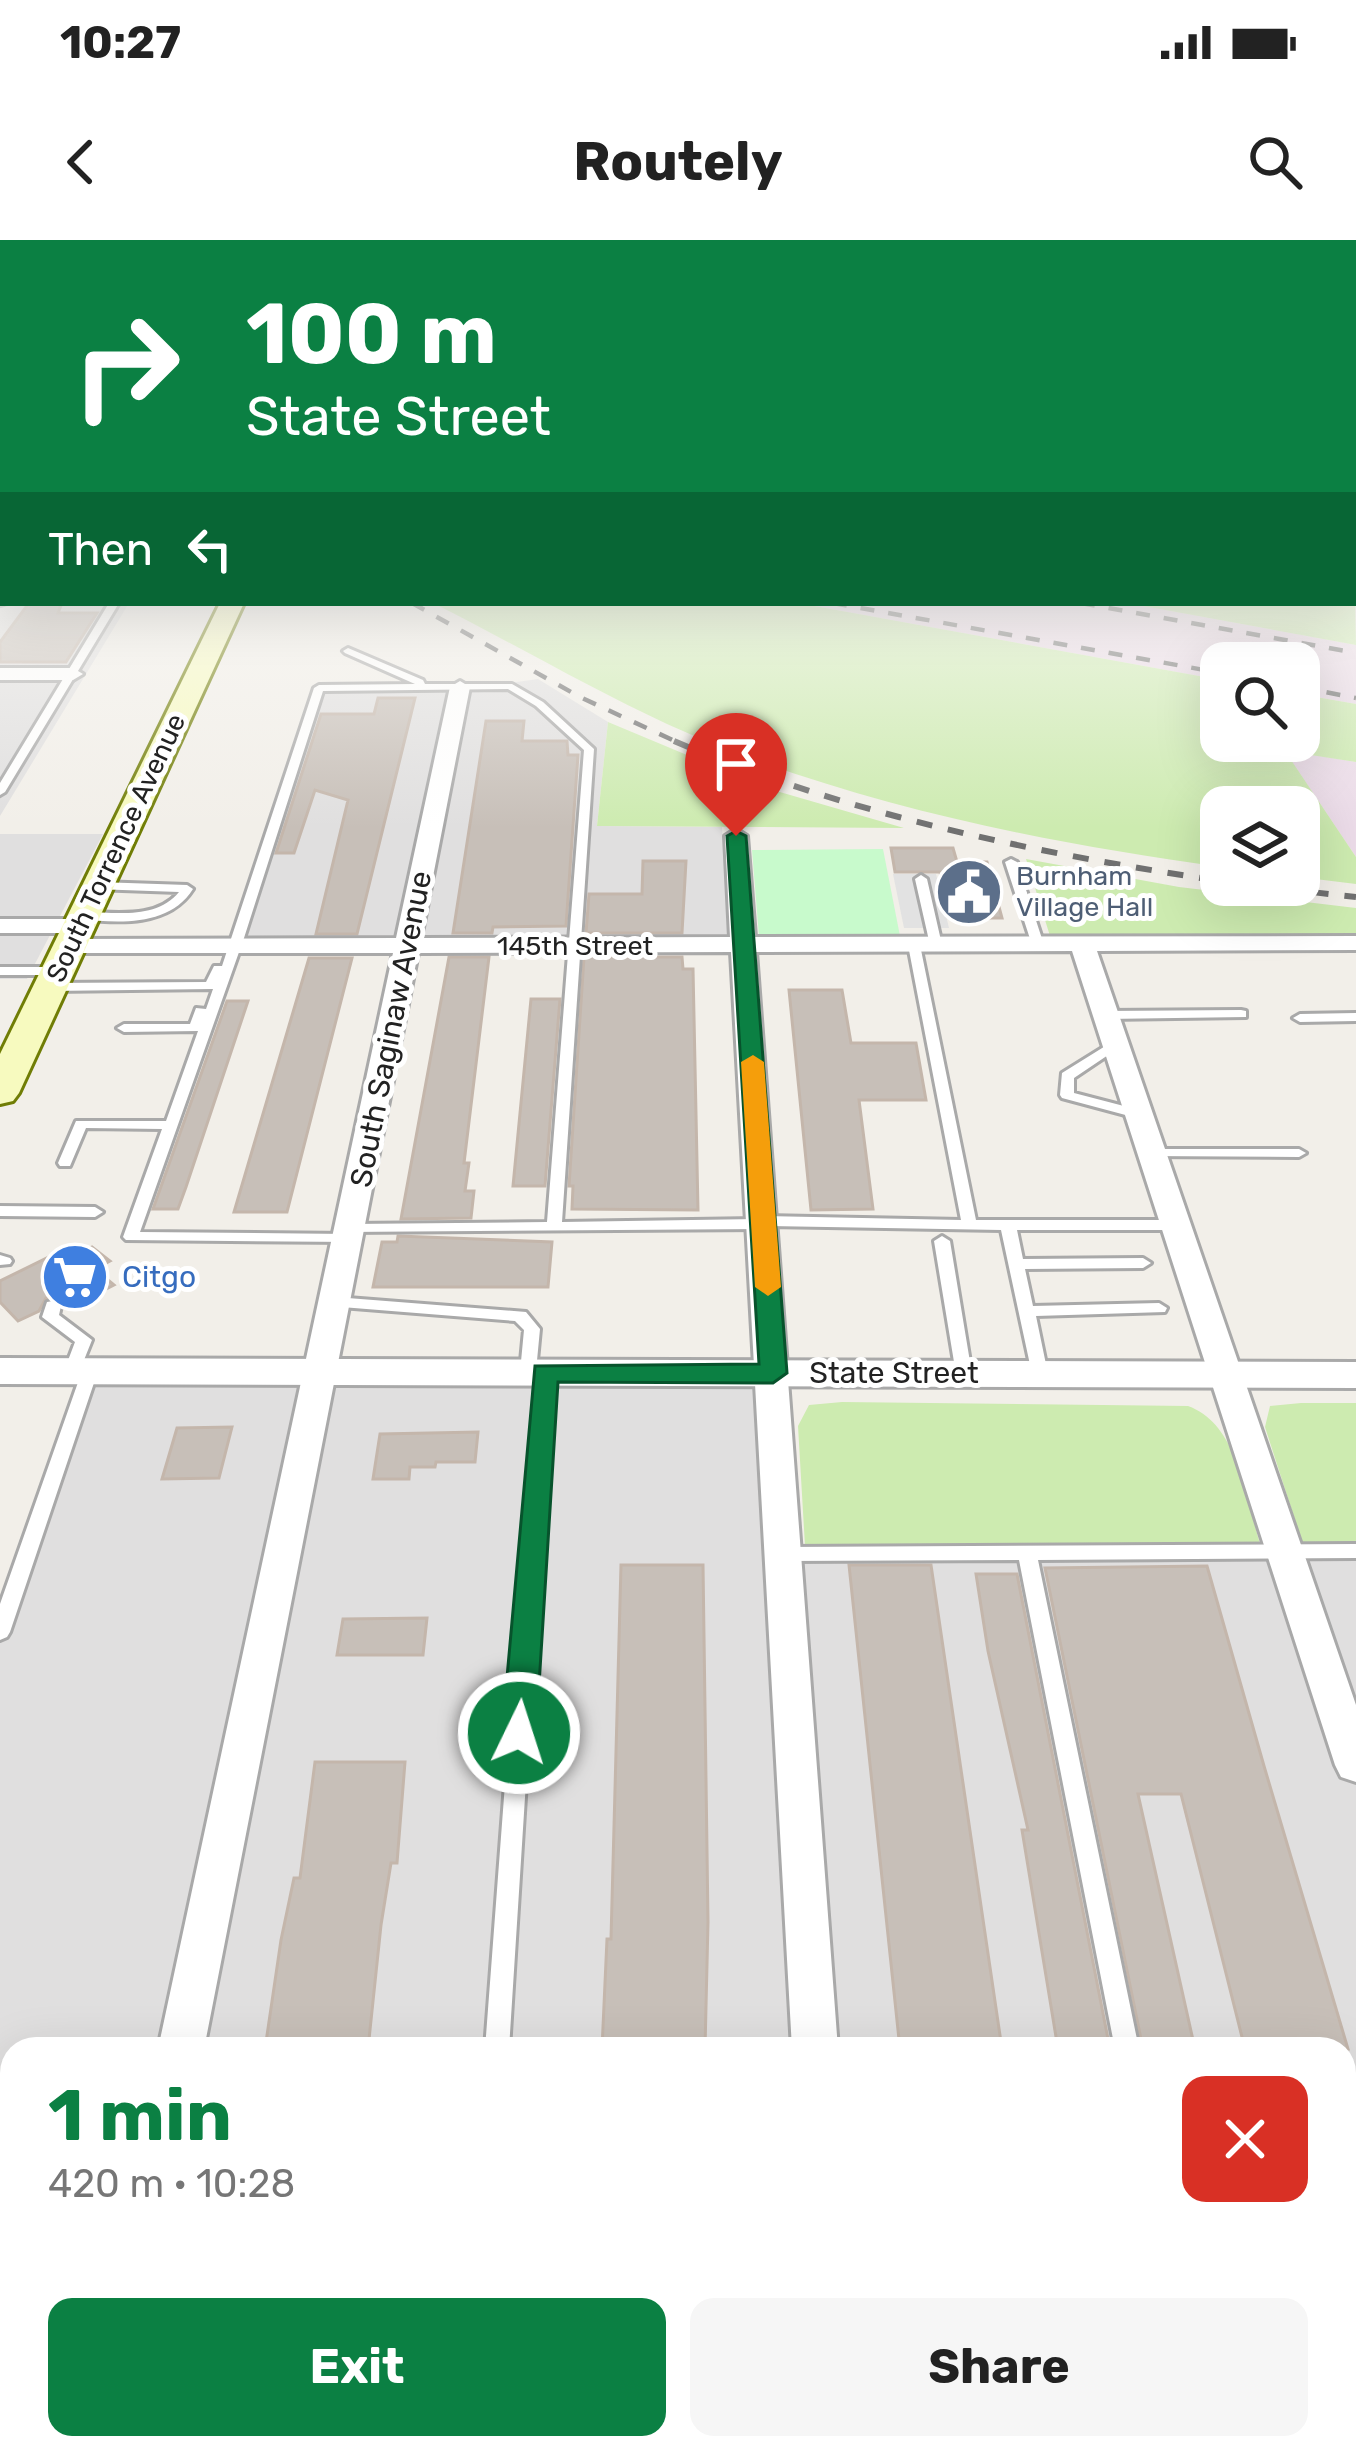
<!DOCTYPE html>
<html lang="en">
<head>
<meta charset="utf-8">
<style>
	:root { --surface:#fff; --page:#f6f6f6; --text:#222; --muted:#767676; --accent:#0b8043 }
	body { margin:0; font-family:Rubik,sans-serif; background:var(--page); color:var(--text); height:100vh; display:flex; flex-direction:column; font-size:45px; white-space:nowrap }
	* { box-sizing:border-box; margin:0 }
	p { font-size:39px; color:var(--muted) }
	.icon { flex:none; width:66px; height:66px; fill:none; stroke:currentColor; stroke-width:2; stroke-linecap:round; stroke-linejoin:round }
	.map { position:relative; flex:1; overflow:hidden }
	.side { position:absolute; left:0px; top:1797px; width:1356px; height:423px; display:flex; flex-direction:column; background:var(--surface); border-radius:36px 36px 0 0; box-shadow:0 12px 48px #0002 }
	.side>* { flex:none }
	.hud { position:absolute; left:0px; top:0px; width:1356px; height:366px; box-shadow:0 12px 48px #0002; background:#0b8043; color:#fff; overflow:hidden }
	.fabs { position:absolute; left:1200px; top:402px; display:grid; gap:24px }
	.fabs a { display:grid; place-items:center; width:120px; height:120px; border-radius:24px; background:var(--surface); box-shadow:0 12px 48px #0002; font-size:60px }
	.pin { position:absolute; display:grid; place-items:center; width:102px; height:102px; color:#fff; margin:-123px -51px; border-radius:50% 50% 50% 0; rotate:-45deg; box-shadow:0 0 12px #0007 }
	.pin .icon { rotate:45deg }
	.me { position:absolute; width:132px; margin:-66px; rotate:4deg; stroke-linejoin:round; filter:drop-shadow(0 0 9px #0008) }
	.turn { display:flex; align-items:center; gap:42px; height:252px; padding:0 48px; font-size:54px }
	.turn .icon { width:156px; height:156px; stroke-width:2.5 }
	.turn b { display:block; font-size:84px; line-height:102px }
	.then { display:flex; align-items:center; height:114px; padding:0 48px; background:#0003; gap:24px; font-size:45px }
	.round { display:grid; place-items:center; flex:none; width:126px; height:126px; border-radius:24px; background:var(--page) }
	.headline { display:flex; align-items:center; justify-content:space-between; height:204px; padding:0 48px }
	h1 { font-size:72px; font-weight:700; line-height:90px; color:var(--accent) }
	.action { display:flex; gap:24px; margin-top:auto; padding:24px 48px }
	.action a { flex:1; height:138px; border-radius:24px; background:var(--accent); color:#fff; font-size:48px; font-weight:700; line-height:138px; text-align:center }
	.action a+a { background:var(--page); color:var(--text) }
	.status { display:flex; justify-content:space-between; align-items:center; height:84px; padding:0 60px; background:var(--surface); direction:ltr }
	.status svg { height:33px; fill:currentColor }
	header { display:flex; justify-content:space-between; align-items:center; height:156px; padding:0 48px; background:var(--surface); font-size:54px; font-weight:700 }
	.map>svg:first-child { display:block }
</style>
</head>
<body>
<div class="status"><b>10:27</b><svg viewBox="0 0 49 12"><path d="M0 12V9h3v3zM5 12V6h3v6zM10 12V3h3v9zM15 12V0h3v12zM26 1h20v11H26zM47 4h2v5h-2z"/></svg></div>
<header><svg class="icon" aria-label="back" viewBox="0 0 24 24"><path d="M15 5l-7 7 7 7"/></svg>Routely<svg class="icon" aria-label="search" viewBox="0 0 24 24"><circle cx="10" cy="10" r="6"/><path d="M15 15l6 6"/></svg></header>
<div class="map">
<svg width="1356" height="2218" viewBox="0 0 1356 2218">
	<rect width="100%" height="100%" fill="#f2efe9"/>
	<path fill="#e0dfdf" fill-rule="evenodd" d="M 0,334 L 3,363 L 129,363 L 0,576 Z
		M 538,439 L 608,482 L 597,586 L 722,587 L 730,700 L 238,698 L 319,448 L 495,445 Z
		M 0,594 L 103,594 L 27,739 L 0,739 Z
		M 90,1131 L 773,1133 L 785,1314 L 1356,1311 L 1356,2218 L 0,2218 L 0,1392 ZM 12,1809 L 1344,1809 L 1344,2208 L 12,2208 Z"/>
	<path fill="#ebdbe8" d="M 798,363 L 1127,363 L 1356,405 L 1356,464 L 1299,454 L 1299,423 L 1221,423 L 1221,440 Z
		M 1284,510 L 1356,522 L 1356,617 Z"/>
	<path fill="#cdebb0" d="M 1353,277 L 1356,405 L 1127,363 L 1353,363 Z
		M 433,363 L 798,363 L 1221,440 L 1221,501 L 1299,501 L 1299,454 L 1356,464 L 1356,522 L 1285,511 L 1356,617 L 1356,644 L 1299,637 L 1299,567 L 1221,567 L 1221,627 C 1034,601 841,562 667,484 C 587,447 511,402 433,363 Z
		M 608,482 L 766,548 L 904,588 L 597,586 Z
		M 1026,619 L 1179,647 L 1356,668 L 1356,695 L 1050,696 Z
		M 842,1162 L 1188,1166 C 1239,1184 1246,1260 1261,1307 L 805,1306 L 798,1186 L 809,1165 Z
		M 1301,1163 L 1356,1163 L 1356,1308 L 1304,1308 L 1265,1187 L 1270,1166 Z"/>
	<path fill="#c8facc" d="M 883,609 L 900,696 L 759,696 L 752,610 Z"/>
	<path fill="#e2e2e2" d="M 893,634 L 936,634 L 949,688 L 904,688 Z"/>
	<path fill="#c7bfb8" stroke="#c4b6ab" stroke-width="3" d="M 29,363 L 62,363 L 58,373 L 97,373 L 66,422 L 0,422 L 0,402 Z
		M 378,458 L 415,458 L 357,694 L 316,694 L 348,560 L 315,550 L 294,613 L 276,613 L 321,474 L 374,474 Z
		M 486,481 L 524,481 L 522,501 L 567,501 L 568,515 L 578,515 L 566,686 L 493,687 L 492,693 L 453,693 Z
		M 891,608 L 953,608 L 957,622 L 987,622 L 1002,678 L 955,678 L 952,665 L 947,665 L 940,632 L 895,632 Z
		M 643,621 L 686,621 L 682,693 L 586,693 L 589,654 L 642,654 Z
		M 449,717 L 489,717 L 464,923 L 469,923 L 465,951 L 474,951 L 471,978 L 401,979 Z
		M 584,717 L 682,717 L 683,729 L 693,729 L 698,970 L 572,969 L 573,946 L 569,946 Z
		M 309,718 L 352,718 L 287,972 L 234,972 Z
		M 789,750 L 842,750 L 851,803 L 916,803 L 926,860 L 859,860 L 873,969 L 811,970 Z
		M 531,759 L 560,759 L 545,946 L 513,946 Z
		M 227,761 L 248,761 L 186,947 L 178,969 L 153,969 Z
		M 398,996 L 552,1002 L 548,1047 L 373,1047 L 382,1002 L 397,1002 Z
		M 71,1006 L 79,1013 L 92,1007 L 110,1021 L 95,1029 L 114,1045 L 77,1064 L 70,1058 L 46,1058 L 39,1071 L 18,1081 L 0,1062 L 0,1041 Z
		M 232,1187 L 219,1238 L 162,1239 L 177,1188 Z
		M 478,1192 L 475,1222 L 436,1222 L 435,1227 L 410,1227 L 409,1239 L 373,1239 L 380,1194 Z
		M 621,1325 L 703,1325 L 708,1682 L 705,1809 L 602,1809 L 607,1699 L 611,1699 Z
		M 849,1325 L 931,1325 L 1002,1809 L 900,1809 Z
		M 1207,1326 L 1264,1526 L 1348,1809 L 1245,1809 L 1181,1554 L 1138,1554 L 1195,1809 L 1143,1809 L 1045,1328 Z
		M 976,1334 L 1017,1334 L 1110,1809 L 1058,1809 L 1022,1590 L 1028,1590 L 988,1411 Z
		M 427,1378 L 423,1415 L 337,1415 L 343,1379 Z
		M 315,1522 L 405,1522 L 397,1623 L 391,1623 L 381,1685 L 368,1809 L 265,1809 L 281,1700 L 294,1638 L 300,1638 Z"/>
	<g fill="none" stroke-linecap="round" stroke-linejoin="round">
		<defs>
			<path id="service" d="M 0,334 L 3,334 L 3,340 L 0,340 Z
				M 109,363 L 119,363 L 5,552 L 0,555 L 0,543 Z
				M 348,408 L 423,440 L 425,444 L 512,444 L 543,462 L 594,509 L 562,982 L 757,979 L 764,976 L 961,980 L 908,705 L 914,701 L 920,705 L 976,980 L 1175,980 L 1183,985 L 1175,990 L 1017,990 L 1023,1019 L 1143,1018 L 1151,1023 L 1143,1028 L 1025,1029 L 1033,1066 L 1159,1063 L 1167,1068 L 1165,1072 L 1036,1076 L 1048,1134 L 1040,1140 L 1032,1134 L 1001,990 L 769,986 L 763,989 L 346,992 L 343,989 L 346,986 L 351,984 L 547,982 L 584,510 L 536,466 L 508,449 L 323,451 L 244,698 L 140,992 L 348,994 L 356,999 L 353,1002 L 126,1000 L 123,997 L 162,889 L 86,888 L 70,926 L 60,926 L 58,923 L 76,881 L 166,881 L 198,791 L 124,792 L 117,788 L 124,784 L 190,784 L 196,768 L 206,769 L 213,749 L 50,751 L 44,747 L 50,743 L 206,742 L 214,726 L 222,726 L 314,448 L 319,445 L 415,444 L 345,413 L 343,411 Z
				M 1011,619 L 1017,622 L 1044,705 L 1042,708 L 1038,709 L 1032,705 L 1005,622 Z
				M 921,635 L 927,639 L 942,705 L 936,709 L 930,705 L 915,639 Z
				M 98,642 L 187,645 L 193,649 C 169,687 119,683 79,679 L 77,676 L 83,672 C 116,672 156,680 179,652 L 94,649 L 92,646 Z
				M 0,727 L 57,727 L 63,731 L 57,735 L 0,735 Z
				M 1241,770 L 1246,771 L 1246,777 L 1105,779 L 1098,775 L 1105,771 Z
				M 1356,773 L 1356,781 L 1300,782 L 1293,778 L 1300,774 Z
				M 1115,800 L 1122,804 L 1120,807 L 1074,838 L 1074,853 L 1143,871 L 1145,874 L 1143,877 L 1133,877 L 1062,858 L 1060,855 L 1062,833 Z
				M 1152,909 L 1299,909 L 1306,913 L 1299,917 L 1147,916 L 1145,913 Z
				M 0,966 L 95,967 L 103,972 L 95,977 L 0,976 Z
				M 942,996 L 950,1001 L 972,1134 L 964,1140 L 956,1134 L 934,1001 Z
				M 0,1015 L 10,1018 L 12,1021 L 10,1024 L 0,1025 Z
				M 335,1057 L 526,1072 L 540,1089 L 536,1131 L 544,1126 L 552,1132 L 509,1809 L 485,1809 L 536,1133 L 528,1138 L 520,1132 L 524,1090 L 515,1081 L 329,1066 L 327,1062 Z
				M 53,1061 L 61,1066 L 59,1075 L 92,1100 L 78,1135 L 72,1137 L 64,1131 L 75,1102 L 42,1077 L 47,1062 Z
				M 90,1125 L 98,1131 L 10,1392 L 7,1397 L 0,1400 L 0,1364 L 82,1131 Z
				M 1356,1304 L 1356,1318 L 1038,1320 L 1139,1809 L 1115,1809 L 1019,1320 L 785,1321 L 778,1319 L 776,1314 L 778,1309 L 785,1307 Z
				M 456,2208 L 484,2208 L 483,2218 L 455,2218 Z
				M 1192,2208 L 1220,2208 L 1222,2218 L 1194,2218 Z"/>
			<path id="minor" d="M 0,350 L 7,363 L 0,365 Z
				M 0,428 L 73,428 L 83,434 L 73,440 L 0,440 Z
				M 460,441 L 470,447 L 421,698 L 730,697 L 725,596 L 736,589 L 747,596 L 755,697 L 1356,696 L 1356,710 L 1097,711 L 1356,1465 L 1356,1542 L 1341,1537 L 1335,1525 L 1072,711 L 756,712 L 838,1809 L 792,1809 L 731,712 L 418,713 L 204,1809 L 158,1809 L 393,713 L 69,713 L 57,706 L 69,699 L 396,698 L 450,447 Z
				M 0,679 L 79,679 L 91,686 L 79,693 L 0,693 Z
				M 1344,2060 L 1356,2060 L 1356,2112 L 1344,2112 Z
				M 0,2067 L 12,2067 L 12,2119 L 0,2119 Z
				M 72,2208 L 126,2208 L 125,2218 L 69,2218 Z
				M 813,2208 L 867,2208 L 868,2218 L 812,2218 Z"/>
			<path id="tertiary" d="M 0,1118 L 1356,1122 L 1356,1148 L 0,1144 Z"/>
			<path id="secondary" d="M 220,363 L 244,363 L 19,853 L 13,861 L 0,864 L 0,814 Z"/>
		</defs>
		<use href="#service" stroke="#a9a9a9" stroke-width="6"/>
		<use href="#minor" stroke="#a9a9a9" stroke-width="6"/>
		<use href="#tertiary" stroke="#a9a9a9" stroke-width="6"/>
		<use href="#secondary" stroke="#707d05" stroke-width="6"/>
		<use href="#service" fill="#fff" fill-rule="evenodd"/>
		<use href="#minor" fill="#fff" fill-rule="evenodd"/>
		<use href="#tertiary" fill="#fff" fill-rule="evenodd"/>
		<use href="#secondary" fill="#f7fabf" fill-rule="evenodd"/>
		<path stroke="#707070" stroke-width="4.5" stroke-dasharray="14 14" stroke-linecap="butt" d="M 412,363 L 580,457 L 681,504
			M 833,363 L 1221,433
			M 1081,363 L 1356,413
			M 1299,447 L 1356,458"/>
		<path stroke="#707070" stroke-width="6" stroke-dasharray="16 16" stroke-linecap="butt" d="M 674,501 C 849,575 1034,613 1221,641
			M 1249,645 L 1356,657"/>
	</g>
	<linearGradient id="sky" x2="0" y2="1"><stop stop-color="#8fc0e4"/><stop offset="0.47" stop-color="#f9f8f5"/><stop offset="1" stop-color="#f9f8f5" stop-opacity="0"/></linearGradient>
	<rect width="1356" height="588" fill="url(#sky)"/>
	<path fill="#0b8043" stroke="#07532c" stroke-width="3" d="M 736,591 L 746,596 L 787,1133 L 773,1143 L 558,1142 L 536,1493 L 531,1503 L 519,1507 L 507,1503 L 502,1493 L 535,1126 L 759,1124 L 727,596 Z"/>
	<path fill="#f59e0b" d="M 753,815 L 764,822 L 781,1047 L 768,1056 L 755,1047 L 741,822 Z"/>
	<defs>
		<symbol id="civic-disc" viewBox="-11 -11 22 22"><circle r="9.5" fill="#5c6f8a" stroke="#fff"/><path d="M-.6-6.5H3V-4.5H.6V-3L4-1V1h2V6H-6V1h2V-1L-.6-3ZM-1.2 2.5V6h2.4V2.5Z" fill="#fff"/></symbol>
		<symbol id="supermarket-disc" viewBox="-11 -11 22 22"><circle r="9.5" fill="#3f7fe0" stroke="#fff"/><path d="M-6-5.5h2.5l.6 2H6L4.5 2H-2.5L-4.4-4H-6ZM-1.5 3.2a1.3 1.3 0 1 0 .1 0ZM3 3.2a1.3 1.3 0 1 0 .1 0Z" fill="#fff"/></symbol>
	</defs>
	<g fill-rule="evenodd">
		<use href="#civic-disc" x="931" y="614" width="76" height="76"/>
		<use href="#supermarket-disc" x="37" y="999" width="76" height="76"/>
	</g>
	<g text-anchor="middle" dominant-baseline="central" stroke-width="10" stroke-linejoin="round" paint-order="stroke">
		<g font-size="27" fill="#222" stroke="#fff">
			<text transform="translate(116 608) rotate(-65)">South Torrence Avenue</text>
			<text x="575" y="706">145th Street</text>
		</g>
		<g font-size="27" fill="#4e5e75" stroke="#fff" text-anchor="start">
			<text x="1016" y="636">Burnham<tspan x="1016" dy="31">Village Hall</tspan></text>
		</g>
		<g font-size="30" fill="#222" stroke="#fff">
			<text transform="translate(391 789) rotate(-79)">South Saginaw Avenue</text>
			<text x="894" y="1133">State Street</text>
		</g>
		<g font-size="30" fill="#366cbe" stroke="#fff" text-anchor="start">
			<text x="122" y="1037">Citgo</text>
		</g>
	</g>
</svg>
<div class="fabs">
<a><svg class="icon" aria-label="search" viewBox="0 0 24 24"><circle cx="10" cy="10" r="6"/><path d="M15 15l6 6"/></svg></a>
<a><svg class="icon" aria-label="layers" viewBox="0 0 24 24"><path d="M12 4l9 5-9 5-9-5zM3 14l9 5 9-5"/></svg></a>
</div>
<div class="pin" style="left:736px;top:596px;background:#d93025"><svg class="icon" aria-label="arrive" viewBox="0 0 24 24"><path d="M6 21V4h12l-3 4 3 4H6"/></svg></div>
<svg class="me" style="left:519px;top:1493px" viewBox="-20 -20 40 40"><circle r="17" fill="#0b8043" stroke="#fff" stroke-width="3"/><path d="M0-11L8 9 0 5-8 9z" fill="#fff"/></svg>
<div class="hud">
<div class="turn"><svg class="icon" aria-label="right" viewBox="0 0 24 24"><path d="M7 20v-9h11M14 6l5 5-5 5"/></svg><div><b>100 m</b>State Street</div></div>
<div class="then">Then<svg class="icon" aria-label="left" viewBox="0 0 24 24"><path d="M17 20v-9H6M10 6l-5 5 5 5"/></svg></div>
</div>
<section class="side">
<div class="headline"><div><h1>1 min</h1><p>420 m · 10:28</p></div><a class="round" style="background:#d93025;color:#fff"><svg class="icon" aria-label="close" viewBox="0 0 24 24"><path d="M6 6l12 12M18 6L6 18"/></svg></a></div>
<div class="action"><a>Exit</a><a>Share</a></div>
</section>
</div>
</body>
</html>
